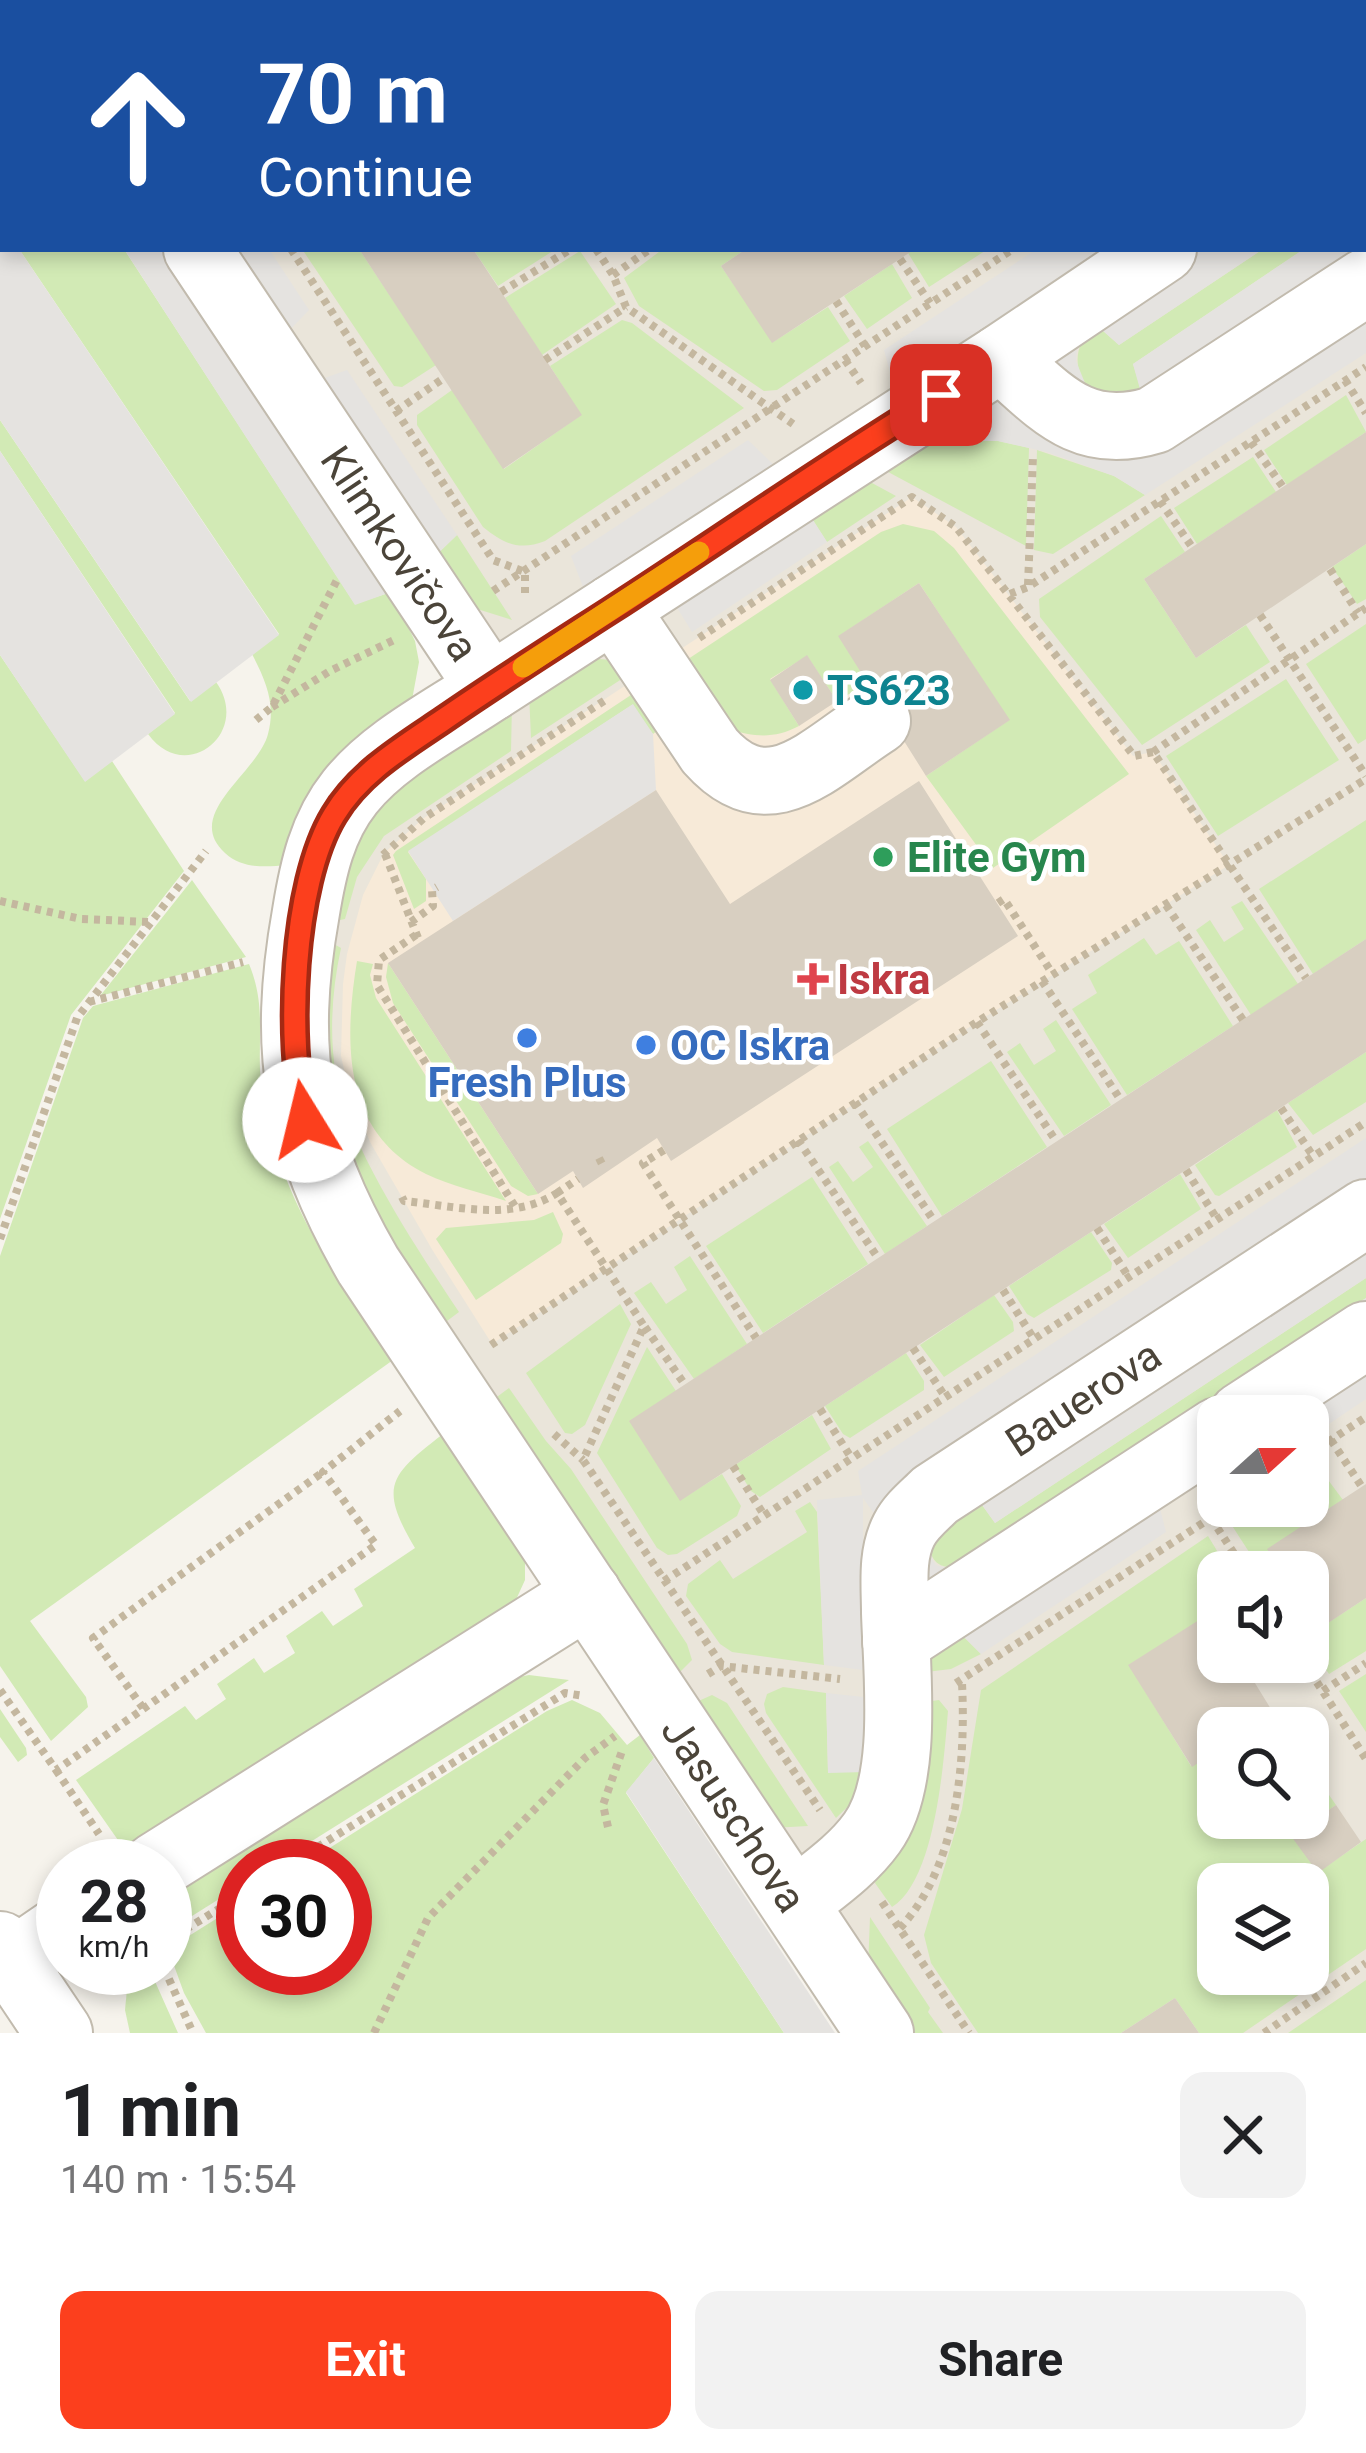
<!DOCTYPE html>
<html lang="en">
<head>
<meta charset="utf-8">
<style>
	:root { --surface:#fff; --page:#f2f2f2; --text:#202124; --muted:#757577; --accent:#fc3f1d }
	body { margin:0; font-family:Roboto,sans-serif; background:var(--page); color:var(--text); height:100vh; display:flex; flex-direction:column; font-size:45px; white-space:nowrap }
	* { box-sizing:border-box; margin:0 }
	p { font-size:39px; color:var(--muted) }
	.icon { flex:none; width:66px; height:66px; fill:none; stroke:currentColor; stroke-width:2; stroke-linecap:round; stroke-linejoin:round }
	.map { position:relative; height:2033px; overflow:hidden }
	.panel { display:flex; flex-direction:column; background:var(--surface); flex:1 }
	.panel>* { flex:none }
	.hud { position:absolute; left:0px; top:0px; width:1368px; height:252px; box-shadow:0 6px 18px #0003; background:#1a4fa0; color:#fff; overflow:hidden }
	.needle { width:78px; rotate:69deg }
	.buttons { position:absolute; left:1197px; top:1395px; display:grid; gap:24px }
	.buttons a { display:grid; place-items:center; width:132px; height:132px; border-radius:24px; background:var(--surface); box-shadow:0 6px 18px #0003; font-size:60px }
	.speed { position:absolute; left:36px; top:1839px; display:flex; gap:24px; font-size:60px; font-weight:700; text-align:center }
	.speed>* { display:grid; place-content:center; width:156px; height:156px; border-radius:50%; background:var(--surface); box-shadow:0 6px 18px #0003; line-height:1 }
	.speed small { font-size:30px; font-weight:400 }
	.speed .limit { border:18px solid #d22; background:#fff; color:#111 }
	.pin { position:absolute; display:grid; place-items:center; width:102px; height:102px; color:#fff; margin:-51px; border-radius:24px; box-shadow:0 6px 18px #0006 }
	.me { position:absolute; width:132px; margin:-66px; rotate:351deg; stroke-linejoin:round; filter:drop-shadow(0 0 9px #0008) }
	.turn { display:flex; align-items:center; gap:42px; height:252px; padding:0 60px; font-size:54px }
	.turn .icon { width:156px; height:156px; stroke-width:2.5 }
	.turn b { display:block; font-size:84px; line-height:102px }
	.round { display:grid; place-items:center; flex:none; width:126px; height:126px; border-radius:24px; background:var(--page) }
	.summary { display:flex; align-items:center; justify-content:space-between; height:204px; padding:0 60px }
	h1 { font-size:72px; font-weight:700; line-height:90px }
	.cta { display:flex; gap:24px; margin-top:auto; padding:24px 60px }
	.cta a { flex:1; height:138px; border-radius:24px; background:var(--accent); color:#fff; font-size:48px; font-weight:700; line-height:138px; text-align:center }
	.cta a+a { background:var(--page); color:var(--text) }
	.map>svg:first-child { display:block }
</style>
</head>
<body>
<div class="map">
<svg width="1366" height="2033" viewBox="0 0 1366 2033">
	<rect width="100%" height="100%" fill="#f6f3ec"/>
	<path fill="#eae5da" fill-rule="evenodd" d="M 31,0 L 1366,0 L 1366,2033 L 880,2033 L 368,1265 L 301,942 L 490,688 L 197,249 L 1365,249 L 1365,3 ZM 1218,1416 L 1308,1416 L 1308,1506 L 1218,1506 ZM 1218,1572 L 1308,1572 L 1308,1662 L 1218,1662 ZM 1218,1728 L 1308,1728 L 1308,1818 L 1218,1818 ZM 1218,1884 L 1308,1884 L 1308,1974 L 1218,1974 Z"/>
	<path fill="#f7ead8" d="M 912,497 L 956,527 L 1133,756 L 1153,752 L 1229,865 L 977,1022 L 492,1344 L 433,1251 L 370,1142 L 347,1083 L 341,1056 L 343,984 L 347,954 L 363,895 L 384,853 L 424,818 Z"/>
	<path fill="#d2eab5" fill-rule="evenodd" d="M 561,0 L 1004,0 L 560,3 Z
		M 19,249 L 124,249 L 355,604 L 391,592 L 415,641 L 419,662 L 412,700 L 287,865 C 265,867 242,869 225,853 C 182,814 258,773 268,734 C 276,704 266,681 252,654 L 279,634 Z
		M 302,249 L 359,249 L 436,365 L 402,387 L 394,386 Z
		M 473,249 L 556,249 L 498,286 Z
		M 663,249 L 746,249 L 721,266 L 773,342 L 828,307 L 850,341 L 777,390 L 764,391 L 639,306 L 624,278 Z
		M 915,249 L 988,249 L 929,287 L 908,253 Z
		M 1263,249 L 1304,249 L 1133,364 L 1142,393 L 1126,399 L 1087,388 C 1071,362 1077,346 1093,322 L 1119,345 Z
		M 580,251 L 616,304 L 542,355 L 505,298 Z
		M 892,264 L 912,298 L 867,329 L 844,296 Z
		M 622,320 L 632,323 L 744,408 L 545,541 C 520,551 504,544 483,527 L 417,425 L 417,415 L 452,390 L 504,469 L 581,415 L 550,366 Z
		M 1346,395 L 1366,432 L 1287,485 L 1264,450 Z
		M 0,420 L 190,701 L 216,682 C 252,732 186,786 148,734 L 175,713 L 0,451 Z
		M 930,441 L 998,441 L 1029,448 L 1026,546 L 877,466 Z
		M 1037,450 L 1114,476 L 1145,495 L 1053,554 L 1034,550 Z
		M 1253,457 L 1276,492 L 1197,544 L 1174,508 Z
		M 861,477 L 896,496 L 827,542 L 808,513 Z
		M 1161,516 L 1185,552 L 1144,579 L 1196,658 L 1246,625 L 1270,662 L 1142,745 L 1040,617 L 1039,599 Z
		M 903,524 L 934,531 L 954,548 L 1129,774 L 993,868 L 926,776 L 1009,720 L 919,583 L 839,636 L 868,683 L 837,701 L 807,656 L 770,679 L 799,726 C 774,739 755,737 728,729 L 679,665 L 881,532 Z
		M 457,535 L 512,620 L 474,608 L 430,561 Z
		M 1366,544 L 1366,599 L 1357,604 L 1332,567 Z
		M 1366,624 L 1366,739 L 1358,744 L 1306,664 Z
		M 0,655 L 85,781 L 112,761 L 184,871 L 71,1015 L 0,1219 Z
		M 587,658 L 611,660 L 631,673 L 531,738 L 529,693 Z
		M 1286,679 L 1339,760 L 1218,836 L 1166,756 Z
		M 640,689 L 658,730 L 653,734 L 632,705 L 408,852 L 426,879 L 426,901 L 414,909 L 393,855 L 396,851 Z
		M 512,704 L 511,751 L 384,836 L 357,877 L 345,919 L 331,922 L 347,847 L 381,799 Z
		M 1366,820 L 1366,939 L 1313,974 L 1259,889 Z
		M 192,880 L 246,957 L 100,996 Z
		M 1242,901 L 1298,984 L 1251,1015 L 1196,930 L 1210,920 L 1224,942 L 1244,929 L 1231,907 Z
		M 1144,938 L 1156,955 L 1179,941 L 1233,1026 L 1127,1095 L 1072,1009 L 1097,993 L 1088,975 Z
		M 327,940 L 341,948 C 332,990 329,1033 336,1076 C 348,1146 419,1252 459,1312 L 439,1327 L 384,1246 L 319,1089 Z
		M 357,961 L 373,964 L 370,975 L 376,998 L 506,1201 C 480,1192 451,1186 426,1174 C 342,1132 344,1041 357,961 Z
		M 388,963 L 538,1194 L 528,1196 L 511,1186 L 393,1003 L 386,977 Z
		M 249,964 C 269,1012 254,1049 263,1099 C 281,1199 336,1278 393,1360 L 30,1621 L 86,1697 L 88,1707 L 51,1741 L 0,1666 L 0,1256 L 83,1018 L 93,1006 Z
		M 1056,1020 L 1111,1105 L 1064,1136 L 1007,1052 L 1020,1043 L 1034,1065 L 1056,1051 L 1043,1029 Z
		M 1366,1052 L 1366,1102 L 1313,1135 L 1288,1103 Z
		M 991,1061 L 1047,1147 L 942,1216 L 887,1129 Z
		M 1277,1110 L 1297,1147 L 1219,1196 L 1215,1195 L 1195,1165 Z
		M 868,1141 L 927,1226 L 885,1254 L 829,1167 L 838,1161 L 853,1182 L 873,1167 L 859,1147 Z
		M 1180,1174 L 1201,1209 L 1128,1258 L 1104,1224 Z
		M 812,1177 L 868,1264 L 763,1333 L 706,1246 Z
		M 553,1212 L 563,1234 L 561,1243 L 476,1300 L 436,1239 L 446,1228 L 534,1220 Z
		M 1091,1232 L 1112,1263 L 1111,1270 L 1034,1318 L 1027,1314 L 1009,1286 Z
		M 690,1256 L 747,1344 L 694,1379 L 634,1293 L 651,1282 L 666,1304 L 687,1290 L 674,1267 Z
		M 1366,1278 L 1366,1298 L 963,1566 C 937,1571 929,1560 928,1536 L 977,1498 L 995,1523 Z
		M 994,1295 L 1013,1322 L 1014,1331 L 944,1377 L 920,1345 Z
		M 620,1304 L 631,1324 L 585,1425 L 572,1434 L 565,1433 L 526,1373 Z
		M 647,1347 L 676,1391 L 680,1500 L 722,1474 L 741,1506 L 737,1516 L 677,1554 L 668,1555 L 657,1548 L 597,1453 Z
		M 906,1353 L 924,1381 L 924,1390 L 850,1438 L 843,1434 L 825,1406 Z
		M 509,1388 L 546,1441 L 571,1469 L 687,1644 L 692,1660 L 670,1682 L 490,1402 Z
		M 812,1415 L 831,1449 L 760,1497 L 751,1491 L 735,1465 Z
		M 443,1434 L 525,1558 L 525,1580 L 514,1604 L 138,1842 L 120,1843 L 76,1780 L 185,1706 L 196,1720 L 226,1699 L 217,1684 L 254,1658 L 264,1673 L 295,1653 L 286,1636 L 322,1611 L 333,1626 L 363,1606 L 354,1589 L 415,1548 C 378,1486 390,1475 443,1434 Z
		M 1317,1465 L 1343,1500 L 1282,1572 L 1262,1572 L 1229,1521 L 1252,1506 L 1308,1506 L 1308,1470 Z
		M 810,1502 L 817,1512 L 824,1665 L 732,1652 L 720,1644 L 686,1596 L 688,1584 L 720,1560 L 733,1579 L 807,1532 L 795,1511 Z
		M 1208,1536 L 1230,1572 L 1218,1572 L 1218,1625 L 1210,1614 L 1129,1665 L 1191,1766 L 1218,1750 L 1218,1818 L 1308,1818 L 1308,1790 L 1320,1782 L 1336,1805 L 1292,1836 L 1318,1872 L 1366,1839 L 1366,1949 L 1243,2033 L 1199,2033 L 1175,1998 L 1121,2033 L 978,2033 L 931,1963 L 924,1935 L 962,1809 L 981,1690 ZM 1218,1884 L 1308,1884 L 1308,1974 L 1218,1974 Z
		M 1366,1598 L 1366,1651 L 1329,1674 L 1308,1643 L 1308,1612 L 1320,1628 Z
		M 954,1627 L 981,1654 L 951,1669 L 910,1674 Z
		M 1366,1674 L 1366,1732 L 1339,1691 Z
		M 529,1675 L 569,1680 L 272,1866 L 243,1866 L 243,1884 L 165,1933 L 165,1899 L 176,1888 L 504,1680 Z
		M 783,1687 L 826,1693 L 828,1772 L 866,1772 L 863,1792 L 836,1818 L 766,1713 L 764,1704 L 767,1694 Z
		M 712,1695 L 727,1703 L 808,1826 L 772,1828 L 685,1707 Z
		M 572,1700 L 600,1713 L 627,1745 L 640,1735 L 654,1758 L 626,1793 L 784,2033 L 206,2033 L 184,1993 L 168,1949 L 243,1902 L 243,1968 L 345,1968 L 345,1866 L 301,1866 L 547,1711 Z
		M 939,1700 L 948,1711 C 944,1759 936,1880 892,1907 L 875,1883 L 882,1862 L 911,1704 Z
		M 0,1709 L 26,1748 L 27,1755 L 18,1762 L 0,1737 Z
		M 870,1917 L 930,2008 L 928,2012 L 943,2033 L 904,2033 L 868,1969 Z
		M 129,1968 L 149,1968 L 178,2033 L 130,2033 L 125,2010 Z
		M 1366,1980 L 1366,2033 L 1288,2033 Z"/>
	<path fill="#e5e3e0" d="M 1365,220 L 1366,353 L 1145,495 L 1114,476 L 1047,452 L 998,441 L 930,441 L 894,387 L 884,350 L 1037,249 L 1263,249 L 1119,345 L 1093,322 L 1077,346 L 1076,361 L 1087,388 L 1099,396 L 1141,393 L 1133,364 L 1304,249 L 1365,249 Z
		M 0,222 L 3,249 L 19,249 L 279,635 L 191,702 L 0,420 Z
		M 124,249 L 165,249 L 391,592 L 355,605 Z
		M 227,249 L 269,249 L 309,310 L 284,336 Z
		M 347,370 L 457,535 L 430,561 L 314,382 Z
		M 748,440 L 775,466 L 585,592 L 571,556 Z
		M 0,451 L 175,714 L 85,782 L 0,655 Z
		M 808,512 L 827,542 L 692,632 L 673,601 Z
		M 633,704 L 653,734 L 656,790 L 453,921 L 408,851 Z
		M 1366,1138 L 1366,1278 L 995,1523 L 977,1498 L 943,1515 L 929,1555 L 936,1565 L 948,1569 L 963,1566 L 1366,1298 L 1366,1399 L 1308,1438 L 1308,1416 L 1218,1416 L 1156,1493 L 1166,1532 L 981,1654 L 954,1627 L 863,1498 L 863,1670 L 824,1665 L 817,1500 L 862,1495 L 858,1471 Z
		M 826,1693 L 864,1697 L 866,1772 L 828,1773 Z
		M 654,1758 L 835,2033 L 784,2033 L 626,1792 Z"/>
	<path fill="#d8cfc1" d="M 359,249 L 473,249 L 582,415 L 503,469 Z
		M 746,249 L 915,249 L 772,343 L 721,266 Z
		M 1366,432 L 1366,544 L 1196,658 L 1144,579 Z
		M 919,583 L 1010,720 L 926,776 L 838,636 Z
		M 807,655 L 837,701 L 799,726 L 770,680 Z
		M 919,781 L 1018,936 L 671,1161 L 657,1138 L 583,1188 L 573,1171 L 538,1194 L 388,963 L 656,790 L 730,904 Z
		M 1366,939 L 1366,1052 L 680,1501 L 629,1421 Z
		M 1366,1484 L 1366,1598 L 1319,1629 L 1308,1612 L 1308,1572 L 1282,1572 L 1267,1549 Z
		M 1210,1613 L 1218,1625 L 1218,1662 L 1242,1662 L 1274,1714 L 1252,1728 L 1218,1728 L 1218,1750 L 1192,1767 L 1128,1665 Z
		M 1336,1805 L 1361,1842 L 1318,1873 L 1291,1836 Z
		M 1175,1998 L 1199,2033 L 1121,2033 Z"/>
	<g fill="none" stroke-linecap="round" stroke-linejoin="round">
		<defs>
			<g id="minor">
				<path d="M 31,0 L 33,3"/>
				<path d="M 1365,112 L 1366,112"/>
				<path id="s1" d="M 197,249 L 490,688 C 444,719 384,749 350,792 C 322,827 313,869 306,912 C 281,1052 297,1142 368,1265 L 880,2033"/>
				<path d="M 1001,358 C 1051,402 1082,442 1154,420 L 1366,282"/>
				<path d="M 614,608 L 710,751 C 769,817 819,758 877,721"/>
				<path d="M 490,688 L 1001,358 L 1163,249"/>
				<path d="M 1242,1416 L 1366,1335"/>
				<path d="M 896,1641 L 1218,1431"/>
				<path d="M 156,1866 L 588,1594"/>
				<path id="s2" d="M 796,1902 C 822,1881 852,1861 872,1833 C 909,1782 897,1675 895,1613 C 895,1586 891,1555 904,1530 C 911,1516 924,1506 935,1495 L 1366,1213"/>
				<path d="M 0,1945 L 59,2033"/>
				<path d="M 12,1963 L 63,1928"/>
			</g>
		</defs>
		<use href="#minor" stroke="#c2bbae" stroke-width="70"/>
		<path stroke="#c4b79f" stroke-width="8" stroke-dasharray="6 6" stroke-linecap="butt" d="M 128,0 L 130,3
			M 430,0 L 432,3
			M 317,3 L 321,0
			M 550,3 L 551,0
			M 1016,3 L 1020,0
			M 1365,17 L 1366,16
			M 0,173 L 3,171
			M 291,249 L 493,560 L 525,572 L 525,596
			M 596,249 L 613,275 L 626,307 L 793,424
			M 900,259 L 930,303
			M 613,275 L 650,249
			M 501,292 L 571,249
			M 836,301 L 865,346
			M 545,360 L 626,307
			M 845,360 L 861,383
			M 1345,380 L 1366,413
			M 396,411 L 444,378
			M 1251,442 L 1283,487
			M 1160,501 L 1192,547
			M 1330,569 L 1358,613
			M 1028,585 L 1033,456
			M 493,591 L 1013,249
			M 1010,594 L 1028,587 L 1366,367
			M 1260,615 L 1366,776
			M 699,638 L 912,497 L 956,527 L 1134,756 L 1153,752 L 1306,978
			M 272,707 L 330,671 L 394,640
			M 256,720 L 272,707 L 338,578
			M 1153,752 L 1366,608
			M 385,854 L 420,943
			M 383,855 L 424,818 L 607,699
			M 0,901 L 81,919 L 150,922
			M 998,903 L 1004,899 L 1052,973
			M 1166,905 L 1243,1020
			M 411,922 L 433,906 L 432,890 L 437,887
			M 416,935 L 379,960 L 377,985 L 516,1208
			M 1042,981 L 1120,1099
			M 89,1002 L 243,962
			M 977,1022 L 1056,1141
			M 855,1102 L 934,1221
			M 1281,1108 L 1313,1156
			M 798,1140 L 878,1258
			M 664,1150 L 643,1163 L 756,1338
			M 599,1158 L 602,1164
			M 1186,1170 L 1217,1219
			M 557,1193 L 578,1179
			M 402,1197 L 404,1201 C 455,1206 512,1222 557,1193 L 644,1326 L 583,1460 L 820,1810
			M 1097,1228 L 1128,1276
			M 0,1239 L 77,1018 L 206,851
			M 1003,1290 L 1034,1339
			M 645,1327 L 685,1385
			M 491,1345 L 977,1022 L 1366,779
			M 913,1348 L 946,1398
			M 820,1409 L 852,1459
			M 554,1434 L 583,1460
			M 1331,1440 L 1362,1487
			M 1308,1455 L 1366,1417
			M 733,1466 L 764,1515
			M 1211,1518 L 1246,1572
			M 664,1581 L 1366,1122
			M 1304,1662 L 1366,1759
			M 708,1674 L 721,1666 L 840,1679
			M 956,1683 L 1229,1506
			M 0,1690 L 56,1770 L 65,1764 L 376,1545 L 323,1472 L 400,1411
			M 1323,1691 L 1366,1663
			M 143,1708 L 93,1638 L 323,1472
			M 56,1770 L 99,1834
			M 608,1827 L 603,1805 L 622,1751
			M 287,1866 L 565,1693 L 584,1696
			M 882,1902 L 969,2033
			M 900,1928 C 957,1867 966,1764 962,1683
			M 165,1942 L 243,1894
			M 164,1968 L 193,2033
			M 374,2033 L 428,1918 L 585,1758 L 615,1736
			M 1264,2033 L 1366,1963"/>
		<use href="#minor" stroke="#fff" stroke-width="66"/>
	</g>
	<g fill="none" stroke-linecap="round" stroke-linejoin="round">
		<defs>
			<path id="route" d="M 305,1120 C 286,1042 292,884 334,815 C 359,773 403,747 443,720 C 498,682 555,646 611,610 C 721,539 829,463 941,395"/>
		</defs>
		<use href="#route" stroke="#a42913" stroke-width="30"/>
		<use href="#route" stroke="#fc3f1d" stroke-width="21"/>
		<path stroke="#f59e0b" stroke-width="21" d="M 523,667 L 699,552"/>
	</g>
	<circle fill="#0f9aa8" stroke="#fff" stroke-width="4.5" cx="803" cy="690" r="12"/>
	<circle fill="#2e9e5b" stroke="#fff" stroke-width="4.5" cx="883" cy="857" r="12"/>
	<path fill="#e0444e" stroke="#fff" stroke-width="4.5" d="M807 961h12v12h12v12h-12v12h-12v-12h-12v-12h12z"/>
	<g fill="#3f7fe0" stroke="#fff" stroke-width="4.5">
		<circle cx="527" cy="1038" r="12"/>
		<circle cx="646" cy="1045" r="12"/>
	</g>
	<g text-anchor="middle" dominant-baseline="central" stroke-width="9" stroke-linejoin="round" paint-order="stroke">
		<g font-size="42" fill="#4b4439" stroke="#fff">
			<text stroke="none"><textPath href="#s1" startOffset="366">Klimkovičova</textPath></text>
			<text stroke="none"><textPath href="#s2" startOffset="636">Bauerova</textPath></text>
			<text stroke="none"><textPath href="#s1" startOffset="1860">Jasuschova</textPath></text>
		</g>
		<g font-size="42" font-weight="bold" fill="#0d838f" stroke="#fff" text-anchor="start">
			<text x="827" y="690">TS623</text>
		</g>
		<g font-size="42" font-weight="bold" fill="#27864d" stroke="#fff" text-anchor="start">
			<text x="907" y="857">Elite Gym</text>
		</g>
		<g font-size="42" font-weight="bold" fill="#be3a42" stroke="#fff" text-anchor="start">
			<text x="837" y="979">Iskra</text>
		</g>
		<g font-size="42" font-weight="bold" fill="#366cbe" stroke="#fff" text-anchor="start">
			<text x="670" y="1045">OC Iskra</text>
			<text x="527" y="1082" text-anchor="middle">Fresh Plus</text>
		</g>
	</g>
</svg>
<div class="buttons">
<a><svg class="needle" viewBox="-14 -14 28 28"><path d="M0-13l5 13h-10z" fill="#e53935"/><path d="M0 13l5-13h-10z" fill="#757577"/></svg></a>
<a><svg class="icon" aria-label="sound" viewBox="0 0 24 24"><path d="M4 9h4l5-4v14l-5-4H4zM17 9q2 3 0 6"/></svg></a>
<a><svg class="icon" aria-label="search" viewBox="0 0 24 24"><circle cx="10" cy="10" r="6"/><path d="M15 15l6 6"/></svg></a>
<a><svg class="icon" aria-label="layers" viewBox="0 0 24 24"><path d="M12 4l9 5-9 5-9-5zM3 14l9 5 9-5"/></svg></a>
</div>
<div class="speed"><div>28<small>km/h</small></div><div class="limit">30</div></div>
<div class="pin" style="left:941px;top:395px;background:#d93025"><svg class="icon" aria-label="arrive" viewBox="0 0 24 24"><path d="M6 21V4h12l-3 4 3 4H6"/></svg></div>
<svg class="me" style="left:305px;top:1120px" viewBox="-20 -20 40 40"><circle r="19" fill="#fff"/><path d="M0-13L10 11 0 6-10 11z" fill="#fc3f1d"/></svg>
<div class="hud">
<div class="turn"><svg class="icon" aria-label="ahead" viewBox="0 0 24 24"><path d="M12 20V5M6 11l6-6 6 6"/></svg><div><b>70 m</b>Continue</div></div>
</div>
</div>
<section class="panel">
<div class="summary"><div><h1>1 min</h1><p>140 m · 15:54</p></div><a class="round"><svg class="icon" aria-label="close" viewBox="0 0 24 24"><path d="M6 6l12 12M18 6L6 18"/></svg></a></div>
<div class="cta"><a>Exit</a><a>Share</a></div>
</section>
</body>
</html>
